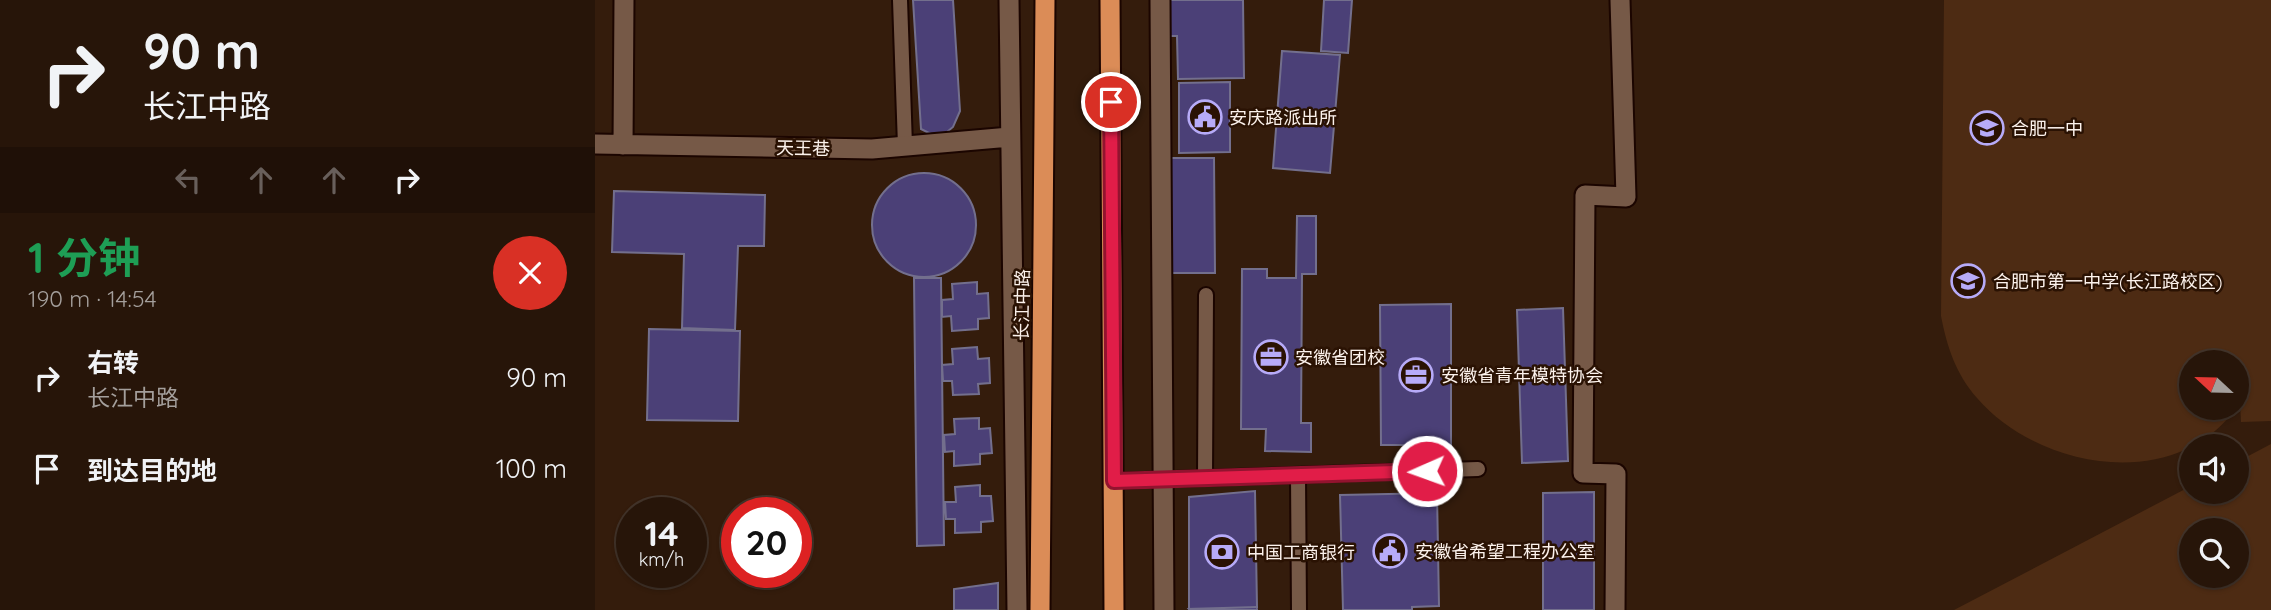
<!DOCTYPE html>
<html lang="zh">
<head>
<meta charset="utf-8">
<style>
	:root { --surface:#271509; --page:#332217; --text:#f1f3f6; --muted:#a49f9c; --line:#43342a }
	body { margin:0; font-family:Quicksand,"Noto Sans SC",sans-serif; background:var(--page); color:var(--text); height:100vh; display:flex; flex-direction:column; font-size:26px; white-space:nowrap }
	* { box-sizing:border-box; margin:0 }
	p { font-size:23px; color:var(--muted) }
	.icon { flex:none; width:38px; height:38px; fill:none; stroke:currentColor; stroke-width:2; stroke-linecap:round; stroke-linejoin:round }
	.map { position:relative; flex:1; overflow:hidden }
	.panel { display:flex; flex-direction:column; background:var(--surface); width:595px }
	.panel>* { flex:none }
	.banner { background:#271509; color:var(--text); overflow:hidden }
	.needle { width:46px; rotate:292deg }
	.fabs { position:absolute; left:1584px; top:350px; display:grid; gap:14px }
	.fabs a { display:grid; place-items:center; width:70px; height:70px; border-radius:50%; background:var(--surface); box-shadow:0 2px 5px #0004,0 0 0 2px var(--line); font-size:35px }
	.speed { position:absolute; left:21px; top:497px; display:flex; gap:14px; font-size:35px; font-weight:700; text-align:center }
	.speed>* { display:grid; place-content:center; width:91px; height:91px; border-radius:50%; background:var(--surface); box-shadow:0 2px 5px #0004,0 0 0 2px var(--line); line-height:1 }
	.speed small { font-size:18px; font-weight:400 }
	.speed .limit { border:10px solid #d22; background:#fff; color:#111 }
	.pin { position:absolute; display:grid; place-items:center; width:60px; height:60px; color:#fff; margin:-30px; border:4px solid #fff; border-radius:50%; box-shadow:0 2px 7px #0007 }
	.me { position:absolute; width:77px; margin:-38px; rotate:268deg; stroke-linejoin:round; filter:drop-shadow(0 0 5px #0008) }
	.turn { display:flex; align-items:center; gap:24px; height:147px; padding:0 28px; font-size:32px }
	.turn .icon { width:91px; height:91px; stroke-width:2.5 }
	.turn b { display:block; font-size:49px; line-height:60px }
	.lanes { display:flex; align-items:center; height:66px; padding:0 28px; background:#0003; justify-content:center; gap:35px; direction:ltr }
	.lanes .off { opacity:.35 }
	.round { display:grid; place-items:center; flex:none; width:74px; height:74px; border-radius:37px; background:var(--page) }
	.summary { display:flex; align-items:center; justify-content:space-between; height:119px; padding:0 28px }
	h1 { font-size:42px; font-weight:700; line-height:52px; color:#1e9e55 }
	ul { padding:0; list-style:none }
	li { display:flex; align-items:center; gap:21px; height:91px; padding:0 28px }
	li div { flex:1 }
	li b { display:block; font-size:26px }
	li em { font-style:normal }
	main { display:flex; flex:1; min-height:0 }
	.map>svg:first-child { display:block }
</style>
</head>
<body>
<main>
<section class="panel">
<div class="banner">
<div class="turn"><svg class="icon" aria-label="right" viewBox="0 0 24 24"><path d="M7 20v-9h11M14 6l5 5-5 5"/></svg><div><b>90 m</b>长江中路</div></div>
<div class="lanes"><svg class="icon off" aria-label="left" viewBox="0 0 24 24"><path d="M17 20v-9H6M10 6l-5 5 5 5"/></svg><svg class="icon off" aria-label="ahead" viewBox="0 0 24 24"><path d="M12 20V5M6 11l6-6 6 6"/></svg><svg class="icon off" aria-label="ahead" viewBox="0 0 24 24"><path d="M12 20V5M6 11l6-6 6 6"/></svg><svg class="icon" aria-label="right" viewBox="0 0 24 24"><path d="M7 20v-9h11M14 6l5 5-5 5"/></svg></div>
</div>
<div class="summary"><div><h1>1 分钟</h1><p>190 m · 14:54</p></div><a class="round" style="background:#d93025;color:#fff"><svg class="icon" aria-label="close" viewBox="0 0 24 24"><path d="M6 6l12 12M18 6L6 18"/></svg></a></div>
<ul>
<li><svg class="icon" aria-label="right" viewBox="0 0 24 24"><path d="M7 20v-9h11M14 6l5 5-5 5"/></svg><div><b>右转</b><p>长江中路</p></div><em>90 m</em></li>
<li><svg class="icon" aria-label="arrive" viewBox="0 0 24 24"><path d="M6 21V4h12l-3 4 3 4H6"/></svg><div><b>到达目的地</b></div><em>100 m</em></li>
</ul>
</section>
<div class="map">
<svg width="1676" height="610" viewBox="0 0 1676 610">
	<rect width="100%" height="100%" fill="#341c0c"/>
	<path fill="#4d2b13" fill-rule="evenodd" d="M 1349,0 L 1676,0 L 1676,421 L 1646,422 L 1645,403 L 1642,407 L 1642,362 L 1596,362 L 1596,408 L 1641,408 C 1582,492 1445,471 1382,398 C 1361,374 1352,347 1346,316 Z
		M 1676,444 L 1676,610 L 1359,610 L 1596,486 L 1596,492 L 1642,492 L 1642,462 ZM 1642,530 L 1642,576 L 1596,576 L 1596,530 Z"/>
	<path fill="#4b4077" stroke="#736f8d" stroke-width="2" d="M 318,0 L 358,0 L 365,111 L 358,127 L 347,136 L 338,135 L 326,129 Z
		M 568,0 L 648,0 L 649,78 L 583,79 L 582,36 L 569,36 Z
		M 729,0 L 757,0 L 753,53 L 726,51 Z
		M 687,51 L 745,55 L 735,173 L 678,168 Z
		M 635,82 L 635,152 L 584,153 L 584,83 Z
		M 574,158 L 619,158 L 620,273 L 575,273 Z
		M277 225a52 52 0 1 1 104 0a52 52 0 1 1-104 0Z
		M 19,191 L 170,195 L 169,246 L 143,246 L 140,330 L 87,328 L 89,254 L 17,252 Z
		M 702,216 L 721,216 L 721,274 L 707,274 L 706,423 L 716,423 L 716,452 L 670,451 L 671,429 L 646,429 L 647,269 L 672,269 L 672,278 L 701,278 Z
		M 319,278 L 346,278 L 349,545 L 322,546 Z
		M 382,282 L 382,294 L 393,293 L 394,318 L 383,319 L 383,329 L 357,331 L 356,316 L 347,317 L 347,300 L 358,299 L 357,284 Z
		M 856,304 L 856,445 L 786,445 L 785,305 Z
		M 968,308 L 973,461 L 927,463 L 922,310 Z
		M 54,329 L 145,331 L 143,421 L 52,420 Z
		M 382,347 L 383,359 L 394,358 L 395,383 L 383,384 L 384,394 L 358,395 L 357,381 L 348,381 L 347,365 L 358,364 L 357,349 Z
		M 384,418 L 384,429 L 395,428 L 397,453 L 385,454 L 385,464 L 359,466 L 359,451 L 350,452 L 349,435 L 360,434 L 359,419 Z
		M 385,485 L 385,496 L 396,496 L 398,521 L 386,522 L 386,532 L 360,533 L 360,519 L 351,519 L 350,502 L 361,502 L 360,487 Z
		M 660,491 L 662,607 L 594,609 L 594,497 Z
		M 999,492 L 999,610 L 948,610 L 948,493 Z
		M 842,493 L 844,606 L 817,607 L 817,610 L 748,610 L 745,495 Z
		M 403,583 L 403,610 L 359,610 L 359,589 Z
		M 662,607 L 662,610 L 595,610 L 594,609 Z"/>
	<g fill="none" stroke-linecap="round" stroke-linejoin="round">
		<defs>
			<path id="service" d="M 305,0 L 310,146
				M 703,476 L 704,610
				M 610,478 L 611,295
				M 519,481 L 883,469"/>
			<path id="minor" d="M 414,0 L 422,610
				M 565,0 L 569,610
				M 0,144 L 277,149 L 415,137
				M 28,145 L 29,0
				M 1020,610 L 1021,474 L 988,473 L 990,195 L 1031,197 L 1025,0"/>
			<path id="trunk" d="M 515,0 L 519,610
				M 445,610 L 450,0"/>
		</defs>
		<use href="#service" stroke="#1b0500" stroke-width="18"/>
		<use href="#minor" stroke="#1b0500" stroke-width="23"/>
		<use href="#trunk" stroke="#1b0500" stroke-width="23"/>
		<use href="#service" stroke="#765947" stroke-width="14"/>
		<use href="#minor" stroke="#765947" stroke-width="19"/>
		<use href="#trunk" stroke="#db8c57" stroke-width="19"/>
	</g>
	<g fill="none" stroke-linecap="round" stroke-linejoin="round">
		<defs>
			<path id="route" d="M 516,102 L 519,481 L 832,471"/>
		</defs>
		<use href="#route" stroke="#92132f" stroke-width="18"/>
		<use href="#route" stroke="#e11d48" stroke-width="12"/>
	</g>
	<defs>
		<symbol id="civic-ring" viewBox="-11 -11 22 22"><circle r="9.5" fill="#2a1203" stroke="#b7abf8" stroke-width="1.5"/><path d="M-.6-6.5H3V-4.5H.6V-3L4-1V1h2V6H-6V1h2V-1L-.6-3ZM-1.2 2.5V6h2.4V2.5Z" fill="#b7abf8"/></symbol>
		<symbol id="school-ring" viewBox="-11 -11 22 22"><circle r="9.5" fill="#2a1203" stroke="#b7abf8" stroke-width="1.5"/><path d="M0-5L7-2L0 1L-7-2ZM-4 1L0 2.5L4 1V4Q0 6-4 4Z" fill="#b7abf8"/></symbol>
		<symbol id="office-ring" viewBox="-11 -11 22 22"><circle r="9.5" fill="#2a1203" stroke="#b7abf8" stroke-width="1.5"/><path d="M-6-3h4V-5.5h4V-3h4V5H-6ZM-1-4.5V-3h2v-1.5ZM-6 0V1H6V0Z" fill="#b7abf8"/></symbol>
		<symbol id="bank-ring" viewBox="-11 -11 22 22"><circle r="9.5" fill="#2a1203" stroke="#b7abf8" stroke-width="1.5"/><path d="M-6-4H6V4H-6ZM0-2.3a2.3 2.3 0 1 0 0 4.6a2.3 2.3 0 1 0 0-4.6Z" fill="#b7abf8"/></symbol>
	</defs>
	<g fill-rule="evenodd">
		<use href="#civic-ring" x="591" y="98" width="38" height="38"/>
		<use href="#school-ring" x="1373" y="109" width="38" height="38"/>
		<use href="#school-ring" x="1354" y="262" width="38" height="38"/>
		<use href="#office-ring" x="657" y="338" width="38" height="38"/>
		<use href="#office-ring" x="802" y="356" width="38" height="38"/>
		<use href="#civic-ring" x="776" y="532" width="38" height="38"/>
		<use href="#bank-ring" x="608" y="533" width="38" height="38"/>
	</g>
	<g text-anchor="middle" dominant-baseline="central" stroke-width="5" stroke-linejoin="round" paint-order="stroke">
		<g font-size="18" fill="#fcf2ec" stroke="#2a1203" text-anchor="start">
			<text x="634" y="117">安庆路派出所</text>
			<text x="1416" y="128">合肥一中</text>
			<text x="1398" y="281">合肥市第一中学(长江路校区)</text>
			<text x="700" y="357">安徽省团校</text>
			<text x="846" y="375">安徽省青年模特协会</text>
			<text x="820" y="551">安徽省希望工程办公室</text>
			<text x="652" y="552">中国工商银行</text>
		</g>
		<g font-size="18" fill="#fcf2ec" stroke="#2a1203">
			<text transform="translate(208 148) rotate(1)">天王巷</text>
			<text transform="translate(427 305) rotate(-89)">长江中路</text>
		</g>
	</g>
</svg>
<div class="fabs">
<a><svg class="needle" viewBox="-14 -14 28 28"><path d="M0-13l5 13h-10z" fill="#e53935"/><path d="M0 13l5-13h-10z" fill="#a49f9c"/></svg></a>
<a><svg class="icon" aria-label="sound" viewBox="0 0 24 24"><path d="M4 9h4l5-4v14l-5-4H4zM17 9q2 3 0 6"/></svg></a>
<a><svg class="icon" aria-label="search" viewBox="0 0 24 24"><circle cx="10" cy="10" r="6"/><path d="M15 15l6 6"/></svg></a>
</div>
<div class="speed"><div>14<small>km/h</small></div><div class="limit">20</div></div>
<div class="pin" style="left:516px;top:102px;background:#d93025"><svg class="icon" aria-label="arrive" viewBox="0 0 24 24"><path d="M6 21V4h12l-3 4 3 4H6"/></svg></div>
<svg class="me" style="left:832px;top:471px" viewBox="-20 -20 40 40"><circle r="17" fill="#e11d48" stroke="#fff" stroke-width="3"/><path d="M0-11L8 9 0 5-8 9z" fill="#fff"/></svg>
</div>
</main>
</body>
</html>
